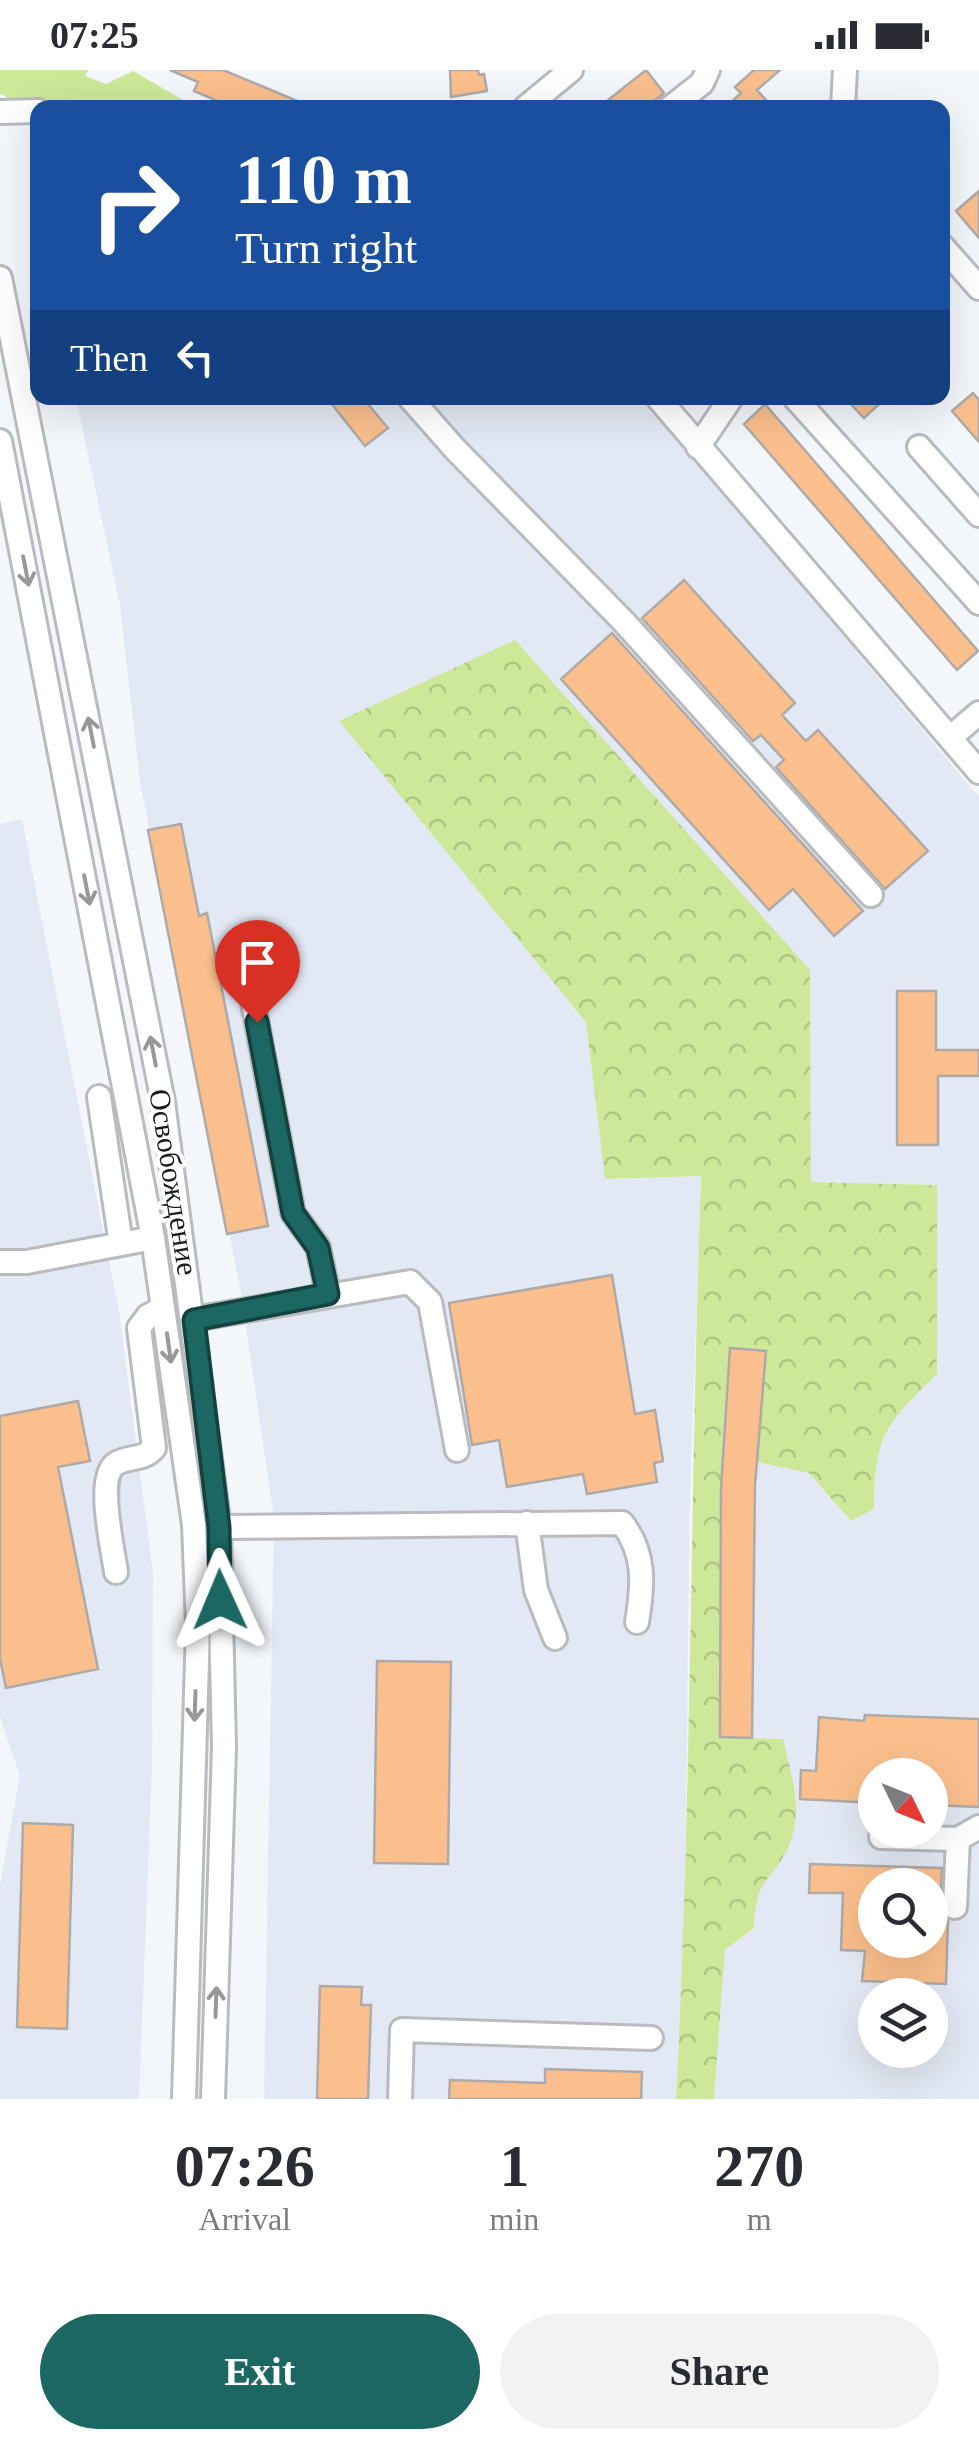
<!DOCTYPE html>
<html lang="en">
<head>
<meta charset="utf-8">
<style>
	:root { --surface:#fff; --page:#f2f2f3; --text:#2b2b33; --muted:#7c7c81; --accent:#1c6761 }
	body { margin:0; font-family:"Times New Roman",serif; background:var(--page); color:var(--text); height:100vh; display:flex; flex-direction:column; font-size:38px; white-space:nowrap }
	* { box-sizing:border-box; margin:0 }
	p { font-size:32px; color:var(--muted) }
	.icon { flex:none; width:55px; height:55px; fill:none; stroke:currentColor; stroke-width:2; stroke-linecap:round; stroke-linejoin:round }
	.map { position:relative; height:2029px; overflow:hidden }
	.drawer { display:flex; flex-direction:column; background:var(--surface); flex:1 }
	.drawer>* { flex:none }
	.banner { position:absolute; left:30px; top:30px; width:920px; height:305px; border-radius:20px; box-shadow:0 10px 40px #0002; background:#1a4fa0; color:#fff; overflow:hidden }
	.needle { width:65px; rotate:133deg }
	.fabs { position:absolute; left:858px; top:1688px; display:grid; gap:20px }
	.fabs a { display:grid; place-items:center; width:90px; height:90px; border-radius:50%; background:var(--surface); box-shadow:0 10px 40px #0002; font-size:50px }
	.pin { position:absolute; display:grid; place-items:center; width:85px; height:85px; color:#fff; margin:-102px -42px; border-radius:50% 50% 50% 0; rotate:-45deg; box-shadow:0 0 10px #0007 }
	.pin .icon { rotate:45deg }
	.me { position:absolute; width:110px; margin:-55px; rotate:359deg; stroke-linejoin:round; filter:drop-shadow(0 0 8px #0008) }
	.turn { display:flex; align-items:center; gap:35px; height:210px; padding:0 40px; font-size:45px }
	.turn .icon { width:130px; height:130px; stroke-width:2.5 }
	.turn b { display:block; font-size:70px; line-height:85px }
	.then { display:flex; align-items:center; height:95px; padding:0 40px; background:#0003; gap:20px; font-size:38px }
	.eta { display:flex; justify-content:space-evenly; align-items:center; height:170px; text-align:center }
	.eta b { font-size:60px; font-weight:600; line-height:70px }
	.cta { display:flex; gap:20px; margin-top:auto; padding:20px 40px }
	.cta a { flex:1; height:115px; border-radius:60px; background:var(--accent); color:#fff; font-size:40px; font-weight:600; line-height:115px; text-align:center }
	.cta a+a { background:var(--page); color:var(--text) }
	.status { display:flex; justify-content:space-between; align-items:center; height:70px; padding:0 50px; background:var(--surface); direction:ltr }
	.status svg { height:28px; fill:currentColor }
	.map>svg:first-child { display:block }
</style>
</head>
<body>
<div class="status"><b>07:25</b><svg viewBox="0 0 49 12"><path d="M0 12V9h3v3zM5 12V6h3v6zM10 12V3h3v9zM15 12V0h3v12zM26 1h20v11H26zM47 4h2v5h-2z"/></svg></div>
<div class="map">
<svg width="979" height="2029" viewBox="0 0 979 2029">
	<defs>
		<pattern id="forest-crowns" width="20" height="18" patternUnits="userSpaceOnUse" patternTransform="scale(2.5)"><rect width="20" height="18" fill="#cde898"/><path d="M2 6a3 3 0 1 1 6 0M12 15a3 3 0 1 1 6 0" fill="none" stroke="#afc683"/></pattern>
	</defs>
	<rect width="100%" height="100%" fill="#f3f6fa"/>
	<path fill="#e3e9f4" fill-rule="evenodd" d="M 76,328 L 642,328 L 979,727 L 979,2029 L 714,2029 L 725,1880 L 754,1858 L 755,1823 L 788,1776 L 783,1669 L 752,1668 L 757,1392 L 809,1403 L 851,1451 L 874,1439 L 874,1390 L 897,1342 L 937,1304 L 937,1115 L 811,1112 L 810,900 L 340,651 L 586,952 L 605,1109 L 701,1106 L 690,1428 L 684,1888 L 676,2029 L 264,2029 L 274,1448 L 240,1217 L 140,712 L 120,535 ZM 875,1705 L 930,1705 L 930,1760 L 875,1760 ZM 875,1815 L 930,1815 L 930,1870 L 875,1870 ZM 875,1925 L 930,1925 L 930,1980 L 875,1980 Z
		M 22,749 L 119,1241 L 153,1503 L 152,1696 L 139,2029 L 0,2029 L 0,1814 L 20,1706 L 0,1647 L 0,754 Z"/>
	<path fill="#cde898" d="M 0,0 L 88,0 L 85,6 L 106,14 L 133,1 L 195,37 L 82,37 L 9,28 L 0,24 Z"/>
	<path fill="url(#forest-crowns)" d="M 515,570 L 810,900 L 811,1112 L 937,1115 L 937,1304 C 886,1353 874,1367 874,1439 L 851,1451 L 809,1403 L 757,1392 L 765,1281 L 730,1278 L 721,1667 L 783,1669 C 791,1704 804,1740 789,1775 C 771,1816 756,1803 754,1858 L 725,1880 L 714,2029 L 676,2029 C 692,1722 690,1414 701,1106 L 605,1109 L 586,952 L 339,651 Z"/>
	<path fill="#fbbf8d" stroke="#aeaaa7" stroke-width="2.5" fill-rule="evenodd" d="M 170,0 L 223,0 L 314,38 L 234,38 L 194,21 L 198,12 Z
		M 450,0 L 478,0 L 479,5 L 484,4 L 487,21 L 451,27 Z
		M 646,0 L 664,23 L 646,38 L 598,38 Z
		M 754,0 L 780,0 L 757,20 L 773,38 L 725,38 L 741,23 L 735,17 Z
		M 979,121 L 979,168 L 956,141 Z
		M 973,323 L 979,330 L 979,372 L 952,341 Z
		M 327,328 L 363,328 L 388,358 L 365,376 Z
		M 845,328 L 886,328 L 864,348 Z
		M 765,334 L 978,581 L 957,600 L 744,354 Z
		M 684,510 L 795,633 L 782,645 L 806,671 L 818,660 L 928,781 L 885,819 L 776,697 L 784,690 L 761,665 L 753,671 L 642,548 Z
		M 612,563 L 863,841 L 834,866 L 793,819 L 769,840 L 561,609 Z
		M 181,754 L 199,846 L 207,843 L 268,1156 L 227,1164 L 148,760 Z
		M 897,921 L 936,921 L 936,980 L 979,980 L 979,1006 L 938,1006 L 938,1075 L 897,1075 Z
		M 612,1205 L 635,1344 L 655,1340 L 663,1391 L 654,1393 L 657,1412 L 587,1424 L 583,1404 L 507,1417 L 499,1370 L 472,1375 L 449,1233 Z
		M 730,1278 L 766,1281 L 755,1416 L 752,1668 L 720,1667 L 721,1418 Z
		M 78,1331 L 90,1391 L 58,1397 L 98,1599 L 6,1618 L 0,1589 L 0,1346 Z
		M 377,1591 L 451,1592 L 448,1794 L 374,1793 Z
		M 865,1645 L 979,1649 L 979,1737 L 930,1735 L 930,1705 L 875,1705 L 875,1733 L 800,1729 L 801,1700 L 816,1701 L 819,1647 L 864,1651 Z
		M 23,1753 L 73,1755 L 67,1959 L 17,1957 Z
		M 810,1794 L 942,1798 L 940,1837 L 948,1850 L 946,1914 L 862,1911 L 865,1881 L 841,1880 L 843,1823 L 809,1823 ZM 875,1815 L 930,1815 L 930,1870 L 875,1870 Z
		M 320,1916 L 362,1917 L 361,1935 L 371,1935 L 368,2029 L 317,2029 Z
		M 545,1999 L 642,2002 L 641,2029 L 449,2029 L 450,2010 L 545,2013 Z"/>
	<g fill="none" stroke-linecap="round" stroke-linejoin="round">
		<defs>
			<path id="minor" d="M 525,38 L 571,0
				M 670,38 L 702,13 L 708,0
				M 843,38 L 845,0
				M 0,42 L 38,41
				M 942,176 L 979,218
				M 0,208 L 163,1032 L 219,1457 L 224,1677 L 213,2029
				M 410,328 L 455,379 L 624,552 L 871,825
				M 658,328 L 979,702
				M 795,328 L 979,533
				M 0,371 L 153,1168 L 194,1455 L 198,1556 L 184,2029
				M 698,377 L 731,328
				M 919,377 L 979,445
				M 951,667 L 979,643
				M 242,875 L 293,1143 L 318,1177 L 328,1224
				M 99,1027 L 121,1174
				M 0,1192 L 27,1192 L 153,1168
				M 194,1249 L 410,1212 L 430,1232 L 457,1380
				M 527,1453 L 536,1520 L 555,1568
				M 219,1457 L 622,1453 C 646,1484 643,1515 637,1552
				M 116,1502 C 113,1480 95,1404 117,1393 C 130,1386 144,1390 154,1378 L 139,1258 L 148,1246 L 163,1238
				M 881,1767 L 958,1769 L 979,1757
				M 955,1837 L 958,1769
				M 400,2029 L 402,1960 L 651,1968"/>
		</defs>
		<use href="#minor" stroke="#b9bbbf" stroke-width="28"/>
		<use href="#minor" stroke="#fff" stroke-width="22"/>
	</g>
	<defs><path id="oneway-shaft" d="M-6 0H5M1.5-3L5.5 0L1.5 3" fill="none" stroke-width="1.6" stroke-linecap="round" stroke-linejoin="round" transform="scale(2.5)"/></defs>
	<g stroke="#989899">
		<use href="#oneway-shaft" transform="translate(26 501) rotate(79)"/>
		<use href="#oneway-shaft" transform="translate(91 662) rotate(-101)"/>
		<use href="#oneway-shaft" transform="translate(87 820) rotate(79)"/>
		<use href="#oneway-shaft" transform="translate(153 981) rotate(-101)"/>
		<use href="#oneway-shaft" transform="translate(169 1278) rotate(82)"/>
		<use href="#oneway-shaft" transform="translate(195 1636) rotate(92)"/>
		<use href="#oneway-shaft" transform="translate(216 1932) rotate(-88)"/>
	</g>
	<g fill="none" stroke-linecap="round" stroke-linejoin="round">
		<defs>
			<path id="route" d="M 220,1530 L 219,1457 L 194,1250 L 328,1224 L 318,1178 L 293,1143 L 257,952"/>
		</defs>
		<use href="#route" stroke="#12433f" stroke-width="25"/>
		<use href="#route" stroke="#1c6761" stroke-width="18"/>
	</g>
	<g text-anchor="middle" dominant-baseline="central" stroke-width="8" stroke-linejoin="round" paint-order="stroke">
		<g font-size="30" fill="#1a1b1d" stroke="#fff">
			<text transform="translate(174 1112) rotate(81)">Освобождение</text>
		</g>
	</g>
</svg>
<div class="fabs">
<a><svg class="needle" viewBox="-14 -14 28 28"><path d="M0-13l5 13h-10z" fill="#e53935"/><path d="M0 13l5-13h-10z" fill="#7c7c81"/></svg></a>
<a><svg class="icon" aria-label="search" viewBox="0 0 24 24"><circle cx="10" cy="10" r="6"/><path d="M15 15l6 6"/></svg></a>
<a><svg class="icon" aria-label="layers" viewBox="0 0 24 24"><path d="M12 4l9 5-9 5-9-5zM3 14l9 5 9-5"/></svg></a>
</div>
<div class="pin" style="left:257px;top:952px;background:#d93025"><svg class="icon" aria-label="arrive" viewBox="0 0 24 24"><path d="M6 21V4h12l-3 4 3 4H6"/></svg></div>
<svg class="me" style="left:220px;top:1530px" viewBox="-20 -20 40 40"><path d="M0-17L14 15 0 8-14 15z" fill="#1c6761" stroke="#fff" stroke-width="4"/></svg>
<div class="banner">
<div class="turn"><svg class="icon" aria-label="right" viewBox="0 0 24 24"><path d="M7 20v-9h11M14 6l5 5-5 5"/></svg><div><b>110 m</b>Turn right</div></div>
<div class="then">Then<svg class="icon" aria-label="left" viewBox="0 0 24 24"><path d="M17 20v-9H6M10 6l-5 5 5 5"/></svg></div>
</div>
</div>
<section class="drawer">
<div class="eta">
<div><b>07:26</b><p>Arrival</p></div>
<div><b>1</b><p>min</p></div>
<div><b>270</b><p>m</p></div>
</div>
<div class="cta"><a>Exit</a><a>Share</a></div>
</section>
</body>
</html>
